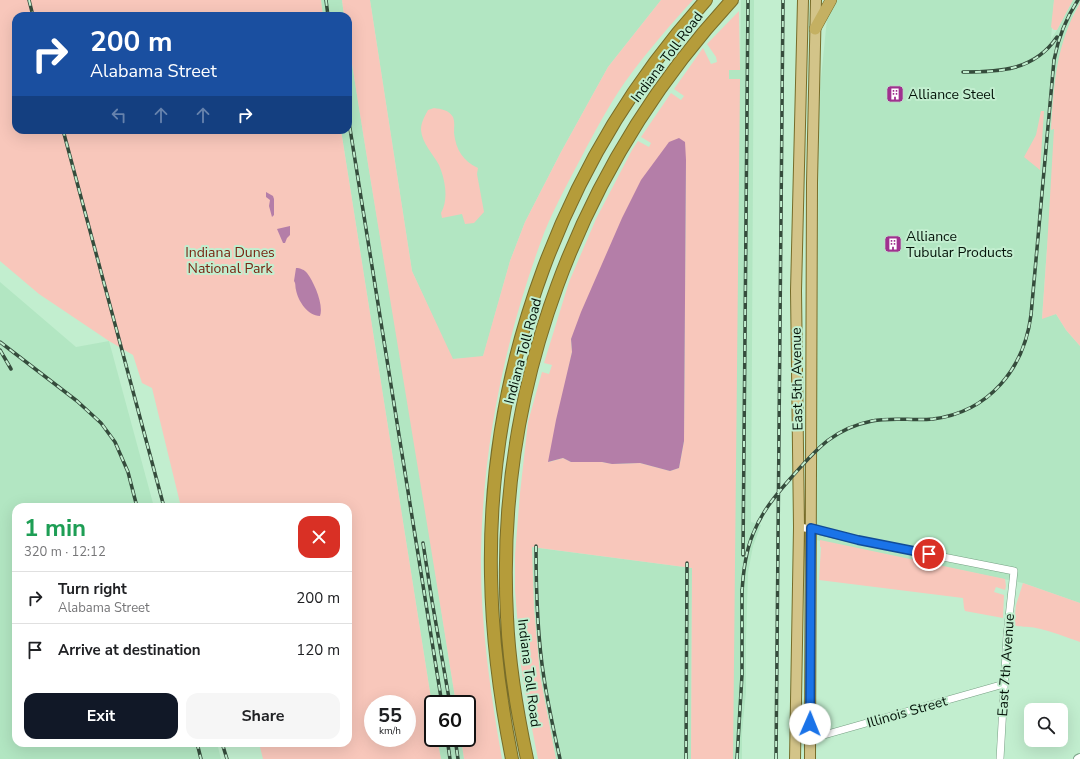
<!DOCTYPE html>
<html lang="en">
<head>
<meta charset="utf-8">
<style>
	:root { --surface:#fff; --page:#f6f6f6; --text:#202124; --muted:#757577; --line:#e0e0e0; --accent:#111827 }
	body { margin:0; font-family:"Nunito Sans",sans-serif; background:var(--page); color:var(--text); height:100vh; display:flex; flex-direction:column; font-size:15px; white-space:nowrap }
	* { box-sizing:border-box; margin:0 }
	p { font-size:13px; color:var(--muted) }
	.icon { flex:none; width:22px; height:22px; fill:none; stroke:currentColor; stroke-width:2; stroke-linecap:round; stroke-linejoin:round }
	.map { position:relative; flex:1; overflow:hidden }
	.drawer { position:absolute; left:12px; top:503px; width:340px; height:244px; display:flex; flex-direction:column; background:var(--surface); border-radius:12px; box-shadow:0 4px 16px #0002 }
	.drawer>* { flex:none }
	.guide { position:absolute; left:12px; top:12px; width:340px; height:122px; border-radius:12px; box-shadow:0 4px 16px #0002; background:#1a4fa0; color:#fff; overflow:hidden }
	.tools { position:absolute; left:1024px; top:703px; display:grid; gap:8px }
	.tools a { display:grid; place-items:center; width:44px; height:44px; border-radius:8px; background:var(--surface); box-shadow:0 4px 16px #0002; font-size:20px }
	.speed { position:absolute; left:364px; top:695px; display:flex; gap:8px; font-size:20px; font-weight:700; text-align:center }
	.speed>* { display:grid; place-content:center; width:52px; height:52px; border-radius:50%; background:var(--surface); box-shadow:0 4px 16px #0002; line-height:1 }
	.speed small { font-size:10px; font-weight:400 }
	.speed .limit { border:2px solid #111; border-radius:6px; background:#fff; color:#111 }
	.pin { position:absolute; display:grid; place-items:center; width:34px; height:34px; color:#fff; margin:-17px; border:2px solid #fff; border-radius:50%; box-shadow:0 1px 4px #0007 }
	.me { position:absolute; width:44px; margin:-22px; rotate:1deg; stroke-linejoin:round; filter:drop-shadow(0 0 3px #0008) }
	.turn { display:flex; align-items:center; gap:14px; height:84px; padding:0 12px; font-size:18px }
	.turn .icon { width:52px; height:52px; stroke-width:2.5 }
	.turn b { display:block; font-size:28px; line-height:34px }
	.lanes { display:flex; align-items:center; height:38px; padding:0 12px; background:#0003; justify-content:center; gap:20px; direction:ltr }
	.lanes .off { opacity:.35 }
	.round { display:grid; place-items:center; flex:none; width:42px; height:42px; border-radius:12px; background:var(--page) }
	.summary { display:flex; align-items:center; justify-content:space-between; height:68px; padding:0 12px }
	h1 { font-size:24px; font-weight:700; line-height:30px; color:#1e9e55 }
	.button { display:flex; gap:8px; margin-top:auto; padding:8px 12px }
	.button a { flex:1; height:46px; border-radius:12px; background:var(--accent); color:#fff; font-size:16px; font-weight:700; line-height:46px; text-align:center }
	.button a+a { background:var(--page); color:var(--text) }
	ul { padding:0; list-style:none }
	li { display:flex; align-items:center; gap:12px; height:52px; padding:0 12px; border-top:1px solid var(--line) }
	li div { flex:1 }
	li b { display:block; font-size:15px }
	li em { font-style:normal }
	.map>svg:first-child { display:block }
</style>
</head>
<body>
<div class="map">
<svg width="1080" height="759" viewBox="0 0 1080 759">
	<rect width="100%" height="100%" fill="#c2eecf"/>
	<path fill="#b2e6c2" d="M 321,0 L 342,0 L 344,16 L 323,16 Z
		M 370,0 L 661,0 L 608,67 L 561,152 L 525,222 L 510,261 L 483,357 L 452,359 L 412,271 Z
		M 741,0 L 754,0 L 751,522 L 761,525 L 753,546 L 748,573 L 746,639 L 746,692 L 742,733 L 742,759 L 733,759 L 729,70 L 740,70 Z
		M 837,0 L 1054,0 L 1051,39 L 1057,30 L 1073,0 L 1080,0 L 1080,3 L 1073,15 L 1047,248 L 1042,318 L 1056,314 L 1066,330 L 1080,346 L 1080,603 L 1023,583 L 816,540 L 819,98 L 827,19 L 831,6 Z
		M 348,39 L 371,182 L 419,468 L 456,704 L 433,704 L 433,711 L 341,130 L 348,130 Z
		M 0,282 L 76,347 L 109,341 L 154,507 L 16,507 L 16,743 L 217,743 L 221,759 L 0,759 Z
		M 531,547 L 692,568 L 691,759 L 556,759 L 540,675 L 534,608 Z
		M 437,738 L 461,738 L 464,759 L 441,759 Z"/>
	<path fill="#f8c7bb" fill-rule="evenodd" d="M 0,0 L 321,0 L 323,16 L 16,16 L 16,130 L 341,130 L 433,711 L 433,738 L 437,738 L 441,759 L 263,759 L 259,743 L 348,743 L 348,507 L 181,507 L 152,388 L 142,383 L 133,355 L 109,341 L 39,294 L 0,261 ZM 373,704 L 407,704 L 407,738 L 373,738 Z
		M 342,0 L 370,0 L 412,271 L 453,359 L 483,356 L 510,261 L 525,222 L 561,152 L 608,67 L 661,0 L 693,0 C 669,26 646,53 625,82 C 609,105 595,131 582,156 C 568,183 550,215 540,244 C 504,343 483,447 481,552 C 480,621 490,691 502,759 L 464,759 L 461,738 L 467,738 L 467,704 L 456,704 C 421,482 383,261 348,39 L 348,16 L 344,16 Z
		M 1054,0 L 1073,0 L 1057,30 L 1054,30 L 1051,27 Z
		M 1080,3 L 1080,346 L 1066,330 L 1056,314 L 1042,319 L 1047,248 L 1054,129 L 1051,130 C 1054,84 1056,44 1080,3 Z
		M 739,11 L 740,70 L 729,70 L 729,79 L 740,79 L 733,759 L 691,759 L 692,568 L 532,547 L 534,608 L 540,675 L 556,759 L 538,759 L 528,708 L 521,666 L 515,590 L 515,555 L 520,493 L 528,422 L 542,372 L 549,374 L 552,365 L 544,363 L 569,282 L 596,219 L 632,150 L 638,141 L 649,147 L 651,143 L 641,137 L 671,93 L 681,100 L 684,96 L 674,89 L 703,48 L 711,64 L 717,62 L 716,57 L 707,44 ZM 686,160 L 684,441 L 679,468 L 670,471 L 640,463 L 613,464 L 602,462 L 571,462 L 563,458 L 549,462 L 572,352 L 571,339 Z
		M 434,108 C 441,109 449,110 453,117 C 455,122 454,128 454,133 C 456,150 463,161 478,168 L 477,174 L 484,212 L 474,223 L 465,224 L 462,214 L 442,218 L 441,213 C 449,199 445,179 439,165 C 433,154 422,143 421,130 C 421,122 425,116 428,110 Z
		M 1041,111 L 1044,111 L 1040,170 L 1024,157 L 1036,135 Z
		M 820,540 L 1005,579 L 1006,586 L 1005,590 L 996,587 L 994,592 L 1004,595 L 1003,618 L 965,611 L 964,608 L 963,598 L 819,580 L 821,547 L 820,547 Z
		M 1023,583 L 1080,603 L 1080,642 C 1066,637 1051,631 1036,628 C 1029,626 1021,628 1014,625 L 1016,605 Z"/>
	<path fill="#b47ea8" d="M 679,138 L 685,142 L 686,160 L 684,441 L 679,468 L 670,471 L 640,463 L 612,464 L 602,462 L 571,462 L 563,458 L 548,462 L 556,420 L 572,352 L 571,339 L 581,312 L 622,218 L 641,180 L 669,142 Z
		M 266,192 L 273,196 L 274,199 L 274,215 L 272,217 L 269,206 L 270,200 L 266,197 Z
		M 290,226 L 290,235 L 287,238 L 285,243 L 283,243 L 277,229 Z
		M 296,268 C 300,268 305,270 307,273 C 314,282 324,305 320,316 C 308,316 298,301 296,290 C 295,286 296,284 294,281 Z"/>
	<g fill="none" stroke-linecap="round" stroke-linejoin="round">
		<defs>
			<path id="minor" d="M 799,527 L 811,529 L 862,541 L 1014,571 L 1007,636 L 1000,759
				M 810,739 L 1004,684"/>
			<path id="tertiary" d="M 1078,759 L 1080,758"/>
			<path id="primary" d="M 795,759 L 799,527 L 796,291 L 803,0
				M 810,759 L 812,183 L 816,0"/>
			<path id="trunk" d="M 815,29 L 831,0"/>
			<path id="motorway" d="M 512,759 C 500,699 492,638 491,576 C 487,365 564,157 706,0
				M 527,759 C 517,712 509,665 507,617 C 495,389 578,167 732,0"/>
		</defs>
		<use href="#minor" stroke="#77a084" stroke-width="8"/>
		<use href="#tertiary" stroke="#77a084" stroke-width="10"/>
		<use href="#primary" stroke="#776c29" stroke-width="12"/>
		<use href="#trunk" stroke="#776c29" stroke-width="12"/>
		<use href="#motorway" stroke="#776c29" stroke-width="14"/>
		<use href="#minor" stroke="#fff" stroke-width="7"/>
		<use href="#tertiary" stroke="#fff" stroke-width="8"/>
		<use href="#primary" stroke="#d3c489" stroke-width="10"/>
		<use href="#trunk" stroke="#c4b062" stroke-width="11"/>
		<use href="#motorway" stroke="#b59c3a" stroke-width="12"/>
		<defs>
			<path id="rail" d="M 29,0 L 33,16
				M 326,0 L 328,16
				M 963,72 C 999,72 1034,71 1057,37
				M 348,116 L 442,704
				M 63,130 L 164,507
				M 0,342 L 77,401 L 101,423 L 115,442 L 128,472 L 137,507
				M 0,350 L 11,369
				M 423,543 L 432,601 L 450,704
				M 536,546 C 536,590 537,635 544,678 C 548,705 554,732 560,759
				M 743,555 L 748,0
				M 742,593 C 743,573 745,553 753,534 C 761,513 775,496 790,479 C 815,451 832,429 872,421 C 892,417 913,421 933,419 C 989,412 1024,369 1031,315 L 1054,60 C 1058,39 1066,18 1078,0
				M 447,738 L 450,759
				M 455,738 L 458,759
				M 197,743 L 201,759
				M 222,743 L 227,759
				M 686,759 L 687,563
				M 737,759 L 742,675 L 742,589
				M 776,759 L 783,0"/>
		</defs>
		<use href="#rail" stroke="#354c3c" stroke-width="3.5"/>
		<use href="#rail" stroke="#c2eecf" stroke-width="2" stroke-dasharray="6" stroke-linecap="butt"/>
	</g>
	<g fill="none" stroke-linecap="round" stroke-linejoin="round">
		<defs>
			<path id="route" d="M 810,724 L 811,528 L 858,540 L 929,554"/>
		</defs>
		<use href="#route" stroke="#114b97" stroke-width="10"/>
		<use href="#route" stroke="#1a73e8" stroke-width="7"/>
	</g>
	<defs>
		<symbol id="building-square" viewBox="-11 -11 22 22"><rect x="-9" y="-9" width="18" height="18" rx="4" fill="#a0318f" stroke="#c2eecf"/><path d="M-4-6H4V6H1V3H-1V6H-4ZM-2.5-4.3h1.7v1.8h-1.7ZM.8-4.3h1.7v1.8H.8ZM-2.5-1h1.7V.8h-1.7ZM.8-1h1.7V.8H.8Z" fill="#fff"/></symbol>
	</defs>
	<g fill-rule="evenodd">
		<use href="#building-square" x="885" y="84" width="20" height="20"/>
		<use href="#building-square" x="883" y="234" width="20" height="20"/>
	</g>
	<g text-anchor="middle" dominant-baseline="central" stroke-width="4" stroke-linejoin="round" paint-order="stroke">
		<g font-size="14" fill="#041309" stroke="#c2eecf">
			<text transform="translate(667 57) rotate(-53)">Indiana Toll Road</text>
			<text transform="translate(523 351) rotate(-75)">Indiana Toll Road</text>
			<text transform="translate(797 379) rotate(-91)">East 5th Avenue</text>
			<text transform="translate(1006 665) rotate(-86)">East 7th Avenue</text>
			<text transform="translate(529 673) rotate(83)">Indiana Toll Road</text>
			<text transform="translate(907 712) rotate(-16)">Illinois Street</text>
		</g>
		<g font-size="14" fill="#041309" stroke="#c2eecf" text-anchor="start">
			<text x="908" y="94">Alliance Steel</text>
			<text x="906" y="236">Alliance<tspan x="906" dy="16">Tubular Products</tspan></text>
		</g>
		<g font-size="14" fill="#782613" stroke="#c2eecf">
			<text x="230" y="252">Indiana Dunes<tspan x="230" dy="16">National Park</tspan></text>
		</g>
	</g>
</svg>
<div class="tools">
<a><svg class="icon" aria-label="search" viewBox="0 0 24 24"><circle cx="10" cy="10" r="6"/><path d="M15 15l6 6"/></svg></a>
</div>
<div class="speed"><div>55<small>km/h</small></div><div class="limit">60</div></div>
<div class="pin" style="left:929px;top:554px;background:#d93025"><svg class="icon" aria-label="arrive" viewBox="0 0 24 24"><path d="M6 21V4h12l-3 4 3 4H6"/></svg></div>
<svg class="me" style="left:810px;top:724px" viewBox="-20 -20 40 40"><circle r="19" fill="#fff"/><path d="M0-13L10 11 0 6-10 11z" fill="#1a73e8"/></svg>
<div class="guide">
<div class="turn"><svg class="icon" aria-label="right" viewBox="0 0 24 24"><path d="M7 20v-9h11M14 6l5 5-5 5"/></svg><div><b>200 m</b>Alabama Street</div></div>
<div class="lanes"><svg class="icon off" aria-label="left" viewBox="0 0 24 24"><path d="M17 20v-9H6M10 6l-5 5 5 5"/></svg><svg class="icon off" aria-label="ahead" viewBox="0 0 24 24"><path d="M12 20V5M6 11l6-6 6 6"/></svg><svg class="icon off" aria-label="ahead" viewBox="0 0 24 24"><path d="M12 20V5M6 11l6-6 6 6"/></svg><svg class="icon" aria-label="right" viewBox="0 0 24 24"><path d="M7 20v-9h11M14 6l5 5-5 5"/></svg></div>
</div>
<section class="drawer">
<div class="summary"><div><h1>1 min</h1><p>320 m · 12:12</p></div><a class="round" style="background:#d93025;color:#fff"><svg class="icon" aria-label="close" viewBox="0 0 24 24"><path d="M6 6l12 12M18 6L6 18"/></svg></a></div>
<ul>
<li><svg class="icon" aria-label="right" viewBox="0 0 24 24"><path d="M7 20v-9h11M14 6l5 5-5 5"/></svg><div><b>Turn right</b><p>Alabama Street</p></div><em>200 m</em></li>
<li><svg class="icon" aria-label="arrive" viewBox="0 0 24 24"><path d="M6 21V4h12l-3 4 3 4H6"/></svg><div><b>Arrive at destination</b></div><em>120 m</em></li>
</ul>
<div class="button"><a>Exit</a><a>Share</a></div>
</section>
</div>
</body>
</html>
